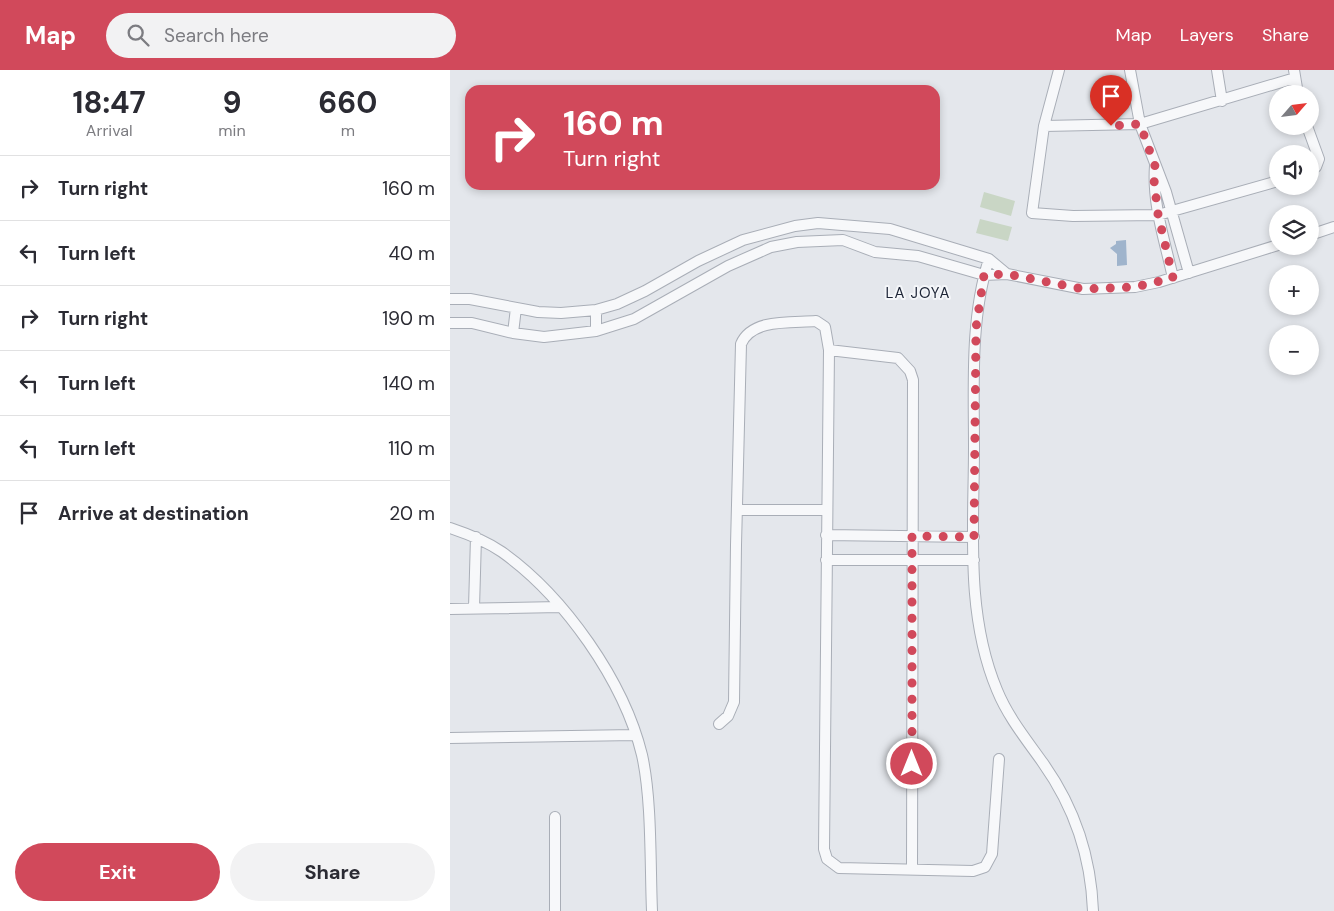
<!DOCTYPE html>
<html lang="en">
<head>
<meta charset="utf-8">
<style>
	:root { --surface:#fff; --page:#f2f2f3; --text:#2b2b33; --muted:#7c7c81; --line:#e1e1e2; --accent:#d1495b }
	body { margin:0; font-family:"DM Sans",sans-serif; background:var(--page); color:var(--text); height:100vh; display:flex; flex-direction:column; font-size:19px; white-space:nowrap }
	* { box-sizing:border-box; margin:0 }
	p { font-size:16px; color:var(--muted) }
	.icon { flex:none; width:28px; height:28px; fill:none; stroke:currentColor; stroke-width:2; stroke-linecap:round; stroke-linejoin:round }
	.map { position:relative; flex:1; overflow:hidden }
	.sheet { display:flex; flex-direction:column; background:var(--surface); width:450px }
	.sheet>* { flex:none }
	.hud { position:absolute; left:15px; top:15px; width:475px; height:105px; border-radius:15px; box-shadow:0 2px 8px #0003; background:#d1495b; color:#fff; overflow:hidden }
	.needle { width:32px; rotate:62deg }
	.controls { position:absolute; left:819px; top:15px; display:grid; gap:10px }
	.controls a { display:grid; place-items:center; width:50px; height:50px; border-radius:50%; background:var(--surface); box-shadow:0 2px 8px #0003; font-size:25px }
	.pin { position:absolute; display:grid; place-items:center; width:42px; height:42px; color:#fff; margin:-51px -21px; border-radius:50% 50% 50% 0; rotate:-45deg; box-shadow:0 0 5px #0007 }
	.pin .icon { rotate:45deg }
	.me { position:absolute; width:55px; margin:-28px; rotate:0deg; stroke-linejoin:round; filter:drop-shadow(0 0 4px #0008) }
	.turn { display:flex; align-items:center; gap:18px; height:105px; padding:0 15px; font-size:22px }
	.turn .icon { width:65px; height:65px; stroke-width:2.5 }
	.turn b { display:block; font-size:35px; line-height:42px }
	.eta { display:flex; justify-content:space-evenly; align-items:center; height:85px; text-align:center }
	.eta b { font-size:30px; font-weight:700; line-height:35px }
	.cta { display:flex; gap:10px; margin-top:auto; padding:10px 15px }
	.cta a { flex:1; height:58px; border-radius:30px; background:var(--accent); color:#fff; font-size:20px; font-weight:700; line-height:58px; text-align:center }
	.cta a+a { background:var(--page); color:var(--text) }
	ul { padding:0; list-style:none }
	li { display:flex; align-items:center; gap:15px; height:65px; padding:0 15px; border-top:1px solid var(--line) }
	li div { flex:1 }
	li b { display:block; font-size:19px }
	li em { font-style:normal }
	header { display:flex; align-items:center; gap:30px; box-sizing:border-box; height:70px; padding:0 25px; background:var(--accent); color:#fff }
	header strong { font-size:24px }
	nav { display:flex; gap:28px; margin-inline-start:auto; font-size:18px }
	.search { width:350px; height:45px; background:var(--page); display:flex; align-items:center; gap:12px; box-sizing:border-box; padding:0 18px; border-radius:28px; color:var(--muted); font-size:19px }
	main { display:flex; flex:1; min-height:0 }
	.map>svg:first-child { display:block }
</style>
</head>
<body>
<header>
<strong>Map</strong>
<div class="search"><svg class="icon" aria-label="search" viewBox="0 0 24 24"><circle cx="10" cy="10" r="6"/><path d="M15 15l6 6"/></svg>Search here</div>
<nav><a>Map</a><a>Layers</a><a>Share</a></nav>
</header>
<main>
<section class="sheet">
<div class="eta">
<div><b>18:47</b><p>Arrival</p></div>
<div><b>9</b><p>min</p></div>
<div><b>660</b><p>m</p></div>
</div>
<ul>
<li><svg class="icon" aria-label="right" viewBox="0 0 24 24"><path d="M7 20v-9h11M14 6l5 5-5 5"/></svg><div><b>Turn right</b></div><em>160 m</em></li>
<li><svg class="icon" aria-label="left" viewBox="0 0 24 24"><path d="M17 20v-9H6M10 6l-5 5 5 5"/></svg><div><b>Turn left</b></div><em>40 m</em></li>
<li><svg class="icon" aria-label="right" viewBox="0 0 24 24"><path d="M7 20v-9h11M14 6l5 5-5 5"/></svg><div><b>Turn right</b></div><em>190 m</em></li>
<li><svg class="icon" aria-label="left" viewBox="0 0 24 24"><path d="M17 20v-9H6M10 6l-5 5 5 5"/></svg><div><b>Turn left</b></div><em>140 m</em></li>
<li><svg class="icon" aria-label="left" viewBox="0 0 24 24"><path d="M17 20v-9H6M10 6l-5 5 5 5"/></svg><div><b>Turn left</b></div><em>110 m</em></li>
<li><svg class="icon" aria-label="arrive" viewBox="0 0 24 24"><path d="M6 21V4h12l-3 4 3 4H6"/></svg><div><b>Arrive at destination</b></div><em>20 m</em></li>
</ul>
<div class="cta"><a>Exit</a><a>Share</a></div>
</section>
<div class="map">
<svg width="884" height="841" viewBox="0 0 884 841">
	<rect width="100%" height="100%" fill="#e4e7ec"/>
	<path fill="#c9d6c5" d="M 534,122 L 565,131 L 561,146 L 530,137 Z
		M 530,149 L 562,157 L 558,171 L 526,163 Z"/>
	<path fill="#9fb4cc" d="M 676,170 L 677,195 L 667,196 L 667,184 L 660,178 L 666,174 L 666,171 Z"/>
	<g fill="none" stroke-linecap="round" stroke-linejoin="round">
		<defs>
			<path id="minor" d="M 609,0 L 594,56 L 582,143 L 623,146 L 708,145 L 828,111
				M 680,0 L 690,54 L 716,122 L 739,203
				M 767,0 L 772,31
				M 844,0 L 848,24
				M 594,56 L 690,54 L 845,8
				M 857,56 L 869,89 L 866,97 L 860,100
				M 705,96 C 702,134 715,171 723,208
				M 860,165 L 884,157
				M 539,189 C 520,248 524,316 524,377 C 524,457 515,544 547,620 C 558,647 576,669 593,693 C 625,738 641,786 643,841
				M 0,229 L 20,229 L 88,242 L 111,243 L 146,240 L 167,234 L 195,221 L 248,191 L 293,170 L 345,156 L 368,153 L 440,159 L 539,189 L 557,204
				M 146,240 L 146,261
				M 0,253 L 22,253 L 63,263 L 94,267 L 146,261 L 184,249 L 278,196 L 321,177 L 347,172 L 393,170 L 425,182 L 468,186 L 534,205 L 557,204 L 633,219 L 685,217 L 709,212 L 828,175
				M 63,263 L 66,238
				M 379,280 L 448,288 L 460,301 L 463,310 L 462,800
				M 287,440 L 376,440
				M 0,458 C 18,464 36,471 52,482 C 114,526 174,611 192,685 C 202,730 200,794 202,841
				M 376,465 L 524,467
				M 376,490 L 524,490
				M 24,538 L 26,467
				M 0,539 L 110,537
				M 269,654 L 278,646 L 284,632 L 286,475 L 291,274 C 302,248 342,253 366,251 L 375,257 L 379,280 L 374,779 L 377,789 L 389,798 L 523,801 L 535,797 L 542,784 L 549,689
				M 0,668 L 185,665
				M 105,747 L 105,841"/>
		</defs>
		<use href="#minor" stroke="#a9aeb7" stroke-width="12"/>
		<use href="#minor" stroke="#f7f8fa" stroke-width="10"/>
	</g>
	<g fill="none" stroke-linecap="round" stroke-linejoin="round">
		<path stroke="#d1495b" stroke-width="9" stroke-dasharray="0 16.2" d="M 462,694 L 462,466 L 524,467 L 526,258 L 534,205 L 557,204 L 633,219 L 685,217 L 723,208 L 708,144 L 704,110 L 705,96 L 690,54 L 661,56"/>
	</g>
	<g text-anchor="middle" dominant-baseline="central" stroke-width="4" stroke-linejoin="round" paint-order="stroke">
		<g font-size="15" letter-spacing="1" fill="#1d2536" stroke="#f4f6f9">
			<text x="468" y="223">LA JOYA</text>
		</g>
	</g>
</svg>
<div class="controls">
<a><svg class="needle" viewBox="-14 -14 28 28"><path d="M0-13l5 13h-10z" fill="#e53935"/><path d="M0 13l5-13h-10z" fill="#7c7c81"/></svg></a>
<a><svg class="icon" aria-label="sound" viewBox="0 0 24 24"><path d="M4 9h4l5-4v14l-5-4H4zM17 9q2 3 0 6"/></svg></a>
<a><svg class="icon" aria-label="layers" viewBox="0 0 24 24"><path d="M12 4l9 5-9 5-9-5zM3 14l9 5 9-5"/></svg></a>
<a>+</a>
<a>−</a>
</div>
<div class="pin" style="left:661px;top:56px;background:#d93025"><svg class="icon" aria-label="arrive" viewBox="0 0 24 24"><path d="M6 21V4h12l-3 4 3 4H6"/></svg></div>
<svg class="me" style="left:462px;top:694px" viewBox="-20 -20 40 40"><circle r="17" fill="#d1495b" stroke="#fff" stroke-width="3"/><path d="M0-11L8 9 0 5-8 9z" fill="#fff"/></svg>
<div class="hud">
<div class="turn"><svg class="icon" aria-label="right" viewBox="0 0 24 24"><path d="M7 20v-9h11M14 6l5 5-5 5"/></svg><div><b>160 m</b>Turn right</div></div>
</div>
</div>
</main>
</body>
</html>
